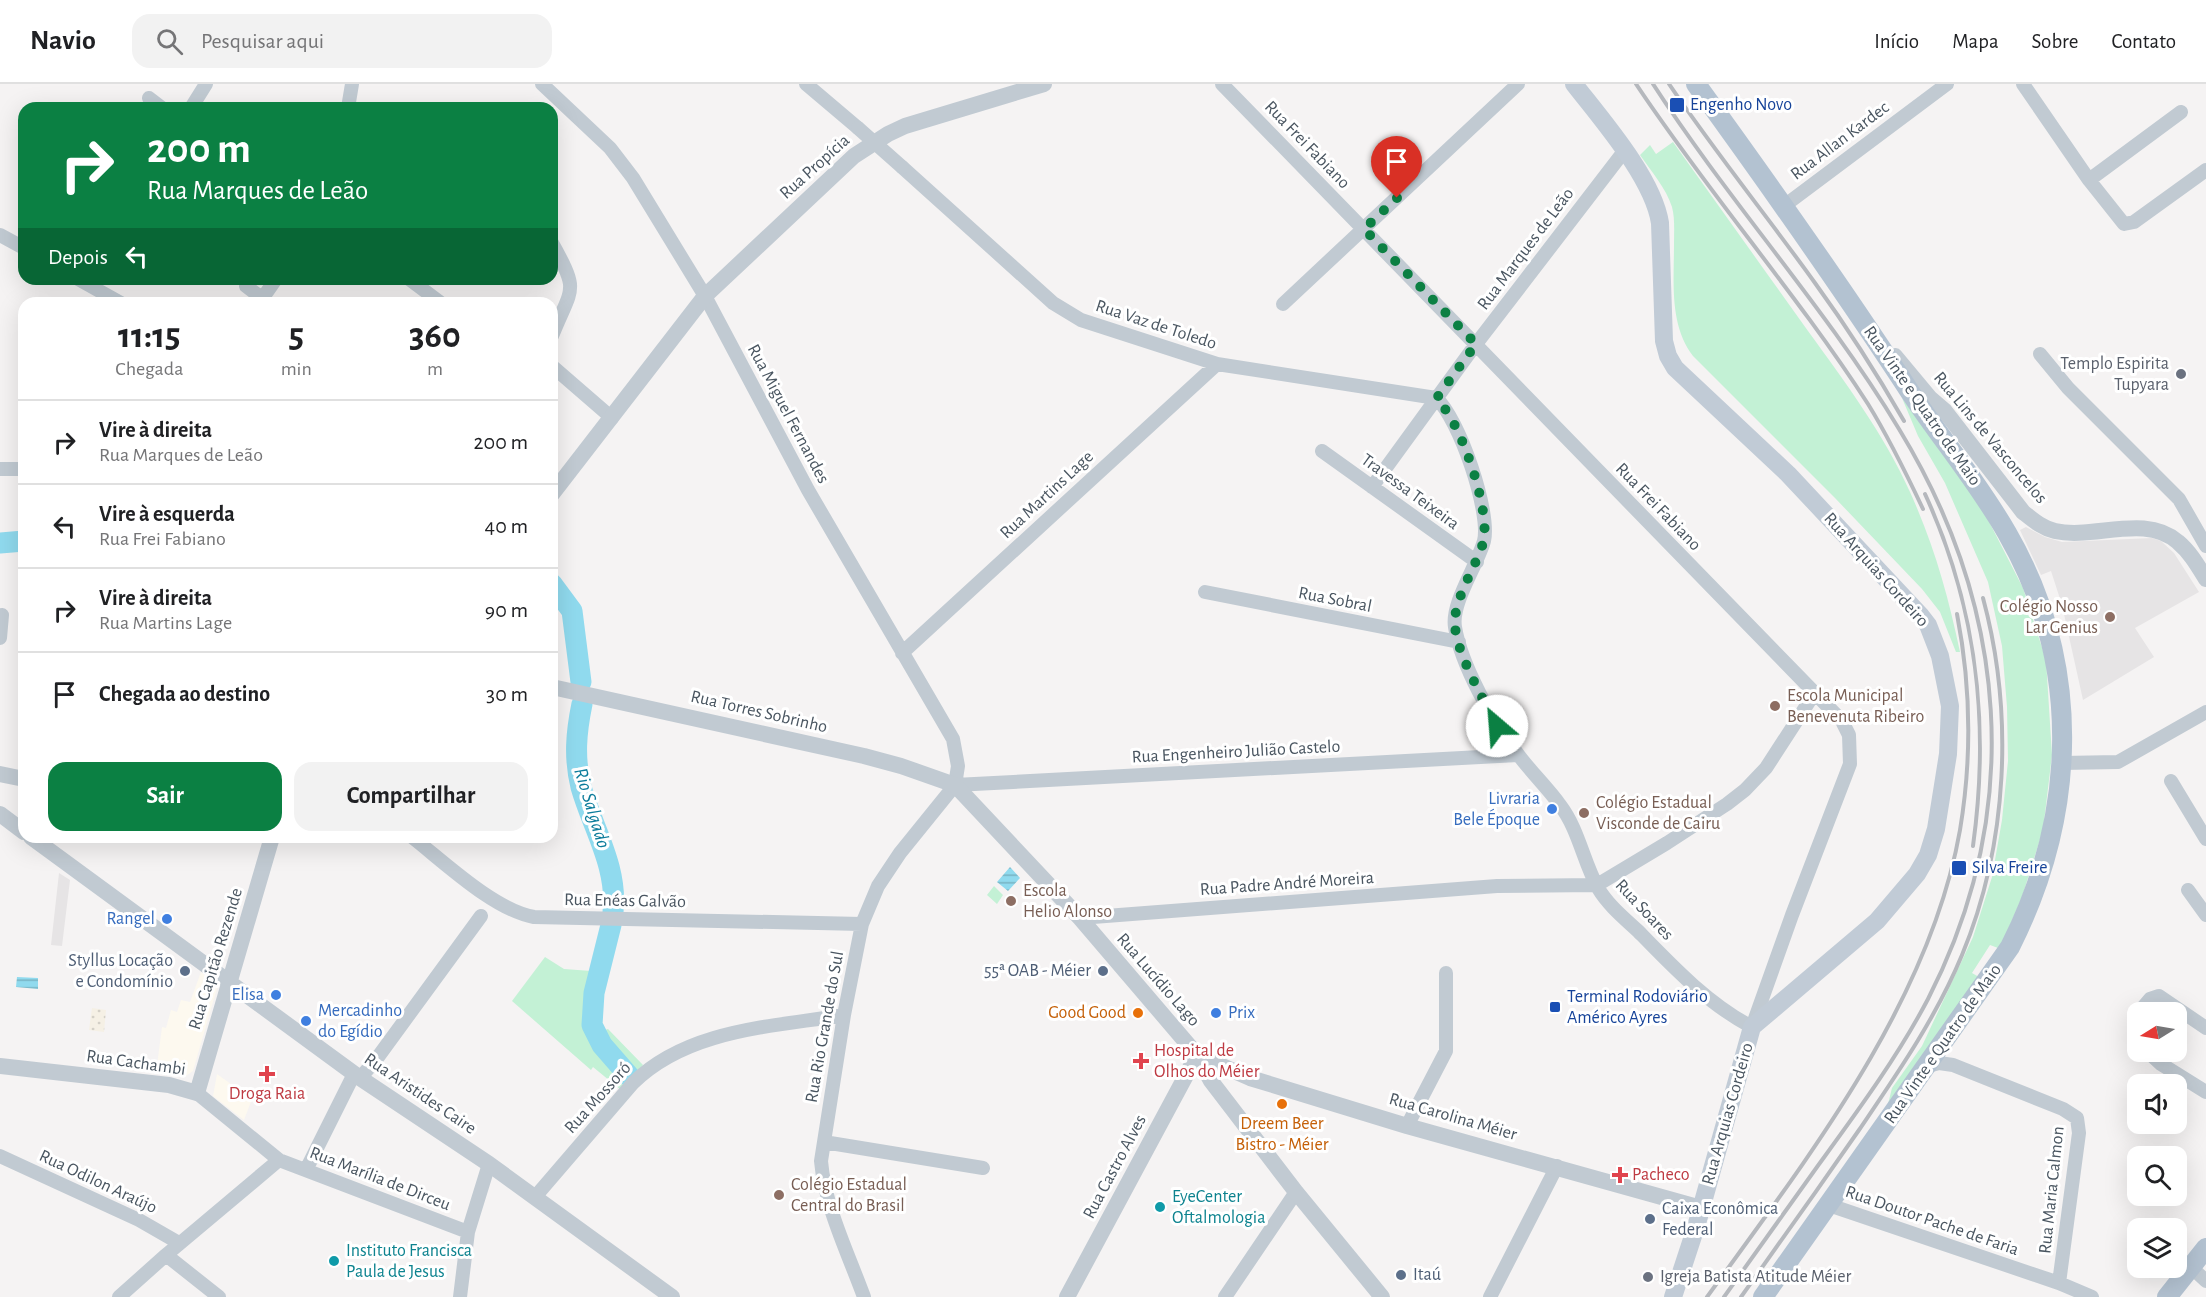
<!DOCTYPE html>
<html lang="pt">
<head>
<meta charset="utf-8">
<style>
	:root { --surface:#fff; --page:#f2f2f2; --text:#202124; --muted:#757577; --line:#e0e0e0; --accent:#0b8043 }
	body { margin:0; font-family:"Alegreya Sans",sans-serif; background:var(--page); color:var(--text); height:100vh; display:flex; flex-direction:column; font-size:22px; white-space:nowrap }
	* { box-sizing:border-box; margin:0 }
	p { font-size:20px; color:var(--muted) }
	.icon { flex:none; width:33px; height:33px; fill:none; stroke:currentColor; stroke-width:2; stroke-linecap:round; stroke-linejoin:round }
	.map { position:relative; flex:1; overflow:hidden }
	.panel { position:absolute; left:18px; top:213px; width:540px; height:546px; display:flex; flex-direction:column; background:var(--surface); border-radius:18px; box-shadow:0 6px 24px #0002 }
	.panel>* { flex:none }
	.guide { position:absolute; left:18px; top:18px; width:540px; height:183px; border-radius:18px; box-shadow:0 6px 24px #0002; background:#0b8043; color:#fff; overflow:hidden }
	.needle { width:39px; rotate:259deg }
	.buttons { position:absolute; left:2127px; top:918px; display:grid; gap:12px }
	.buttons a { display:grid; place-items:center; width:60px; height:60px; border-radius:12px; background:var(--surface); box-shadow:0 6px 24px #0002; font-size:30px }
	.pin { position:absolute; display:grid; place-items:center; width:51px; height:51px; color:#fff; margin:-62px -26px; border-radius:50% 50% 50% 0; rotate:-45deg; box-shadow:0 0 6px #0007 }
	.pin .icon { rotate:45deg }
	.me { position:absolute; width:66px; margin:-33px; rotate:333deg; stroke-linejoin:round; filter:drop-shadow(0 0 4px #0008) }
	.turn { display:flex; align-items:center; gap:21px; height:126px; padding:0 30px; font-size:27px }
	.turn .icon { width:78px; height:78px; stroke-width:2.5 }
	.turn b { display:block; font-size:42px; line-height:51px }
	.then { display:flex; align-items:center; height:57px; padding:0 30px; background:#0003; gap:12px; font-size:22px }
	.eta { display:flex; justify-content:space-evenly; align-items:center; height:102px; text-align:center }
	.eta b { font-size:36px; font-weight:700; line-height:42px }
	.button { display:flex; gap:12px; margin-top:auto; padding:12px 30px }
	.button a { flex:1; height:69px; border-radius:18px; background:var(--accent); color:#fff; font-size:24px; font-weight:700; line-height:69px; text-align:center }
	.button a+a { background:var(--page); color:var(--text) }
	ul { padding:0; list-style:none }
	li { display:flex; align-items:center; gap:18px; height:84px; padding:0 30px; border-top:2px solid var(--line) }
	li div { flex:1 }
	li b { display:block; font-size:22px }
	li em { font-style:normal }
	header { display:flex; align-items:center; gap:36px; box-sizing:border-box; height:84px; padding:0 30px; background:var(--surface); border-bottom:2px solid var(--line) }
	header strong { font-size:28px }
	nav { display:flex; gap:33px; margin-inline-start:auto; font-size:21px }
	.search { width:420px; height:54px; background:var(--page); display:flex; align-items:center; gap:15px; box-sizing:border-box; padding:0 21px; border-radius:18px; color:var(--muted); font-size:22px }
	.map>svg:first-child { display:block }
</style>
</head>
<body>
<header>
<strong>Navio</strong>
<div class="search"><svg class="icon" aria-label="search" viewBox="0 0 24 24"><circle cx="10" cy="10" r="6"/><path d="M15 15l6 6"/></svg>Pesquisar aqui</div>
<nav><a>Início</a><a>Mapa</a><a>Sobre</a><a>Contato</a></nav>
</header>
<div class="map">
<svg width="2206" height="1213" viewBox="0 0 2206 1213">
	<defs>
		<pattern id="sand-dots" width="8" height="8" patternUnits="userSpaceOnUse" patternTransform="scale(1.5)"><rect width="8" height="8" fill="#f5f0e5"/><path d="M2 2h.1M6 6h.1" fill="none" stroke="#d4d0c7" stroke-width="1.8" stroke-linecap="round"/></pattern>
		<pattern id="water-rules" width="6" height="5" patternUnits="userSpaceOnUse" patternTransform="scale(1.5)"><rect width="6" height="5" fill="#90daee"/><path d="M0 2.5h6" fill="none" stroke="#78b4c4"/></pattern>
	</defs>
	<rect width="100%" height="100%" fill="#f5f3f3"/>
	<path fill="#fdf9ef" d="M 201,888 L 215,897 L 217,904 L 193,987 L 186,992 L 156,989 L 162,943 L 166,944 L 171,926 L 177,928 L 181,916 L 190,918 Z
		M 217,990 L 252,1015 L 244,1036 L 213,1012 Z"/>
	<path fill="#e6e4e5" d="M 2026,443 L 2045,453 L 2062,458 L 2152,454 L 2161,457 L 2174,469 L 2199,508 L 2135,544 L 2154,573 L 2083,616 L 2062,521 L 2051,487 L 2041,491 L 2020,446 Z
		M 59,789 L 70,796 L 62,862 L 51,861 Z"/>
	<path fill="#c3f1d5" d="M 1673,58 C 1718,121 1763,184 1808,247 C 1845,298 1884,350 1910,408 C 1934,461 1948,511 1960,568 L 1956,568 L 1940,528 L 1922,505 L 1835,414 L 1693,272 C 1669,241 1674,197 1674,160 C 1674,148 1675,134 1672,123 C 1666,104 1651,87 1640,71 L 1650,61 L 1656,70 Z
		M 1902,314 L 1982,424 L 2023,504 L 2046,576 L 2052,671 L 2043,746 L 2022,813 L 2001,862 L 1998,864 L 1990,861 L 1972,889 L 1979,893 L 1888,1020 L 1892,1004 L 1922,962 L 1973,853 L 1992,793 L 2002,736 L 2008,677 L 2007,623 L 2002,562 L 1988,498 L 1945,399 L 1918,352 Z
		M 994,802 L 1003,811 L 997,820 L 987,811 Z
		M 545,873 L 564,885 L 605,888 L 596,922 L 596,940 L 605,946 L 608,945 L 643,981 L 621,1006 L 593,983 L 591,986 L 512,917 Z"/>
	<path fill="url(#sand-dots)" d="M 92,924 L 106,926 L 104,948 L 89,946 Z"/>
	<path fill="url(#water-rules)" d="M 1010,783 L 1020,794 L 1008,807 L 997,798 Z
		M 17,893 L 38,894 L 38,905 L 16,903 Z"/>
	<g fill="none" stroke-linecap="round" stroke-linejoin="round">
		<path stroke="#90daee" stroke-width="21" d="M 0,459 L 24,457
			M 552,500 L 572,527 L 581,598
			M 582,620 C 576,649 574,674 581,703 C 593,745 618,783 613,828
			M 611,841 L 594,909 L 592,941 L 602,961 L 629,992"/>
		<path stroke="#c1cad2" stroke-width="14" d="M 542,0 L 610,64 L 633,94 L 705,212 L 808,406 L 953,655 L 958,682 L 955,701 L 900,769 L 878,802 L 862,840 L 844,931 L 821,1077 C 825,1123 848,1169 864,1213
			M 806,0 L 858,44
			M 2023,0 L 2089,96 L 2124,140 L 2134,138 L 2206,86
			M 149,14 L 162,24
			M 191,24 L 206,0
			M 348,24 L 352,0
			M 902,83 L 1053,219 L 1081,236 L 1217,280 L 1436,314 C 1459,334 1491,428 1484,457 C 1477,482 1451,519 1455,543 C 1461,581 1493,638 1517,669 C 1530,687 1547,703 1560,721 C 1579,746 1583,777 1598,804 C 1608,821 1624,834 1638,847 C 1673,883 1708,920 1752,943 L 1792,831 L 1850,680 L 1849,651 L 1842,637 L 1222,0
			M 2089,96 L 2181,28
			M 1784,122 L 1947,0
			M 0,151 L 24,164
			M 552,159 C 580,209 572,202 552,252
			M 78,195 L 121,219
			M 409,195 L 441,219
			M 246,202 L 268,219
			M 262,215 L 276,195
			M 1283,220 L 1518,0
			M 2040,270 L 2068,304 L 2179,415 L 2206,462
			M 552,282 L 612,334
			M 1322,367 L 1477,478
			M 0,385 L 24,385
			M 1372,403 L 1476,260 L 1625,66
			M 1205,508 L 1459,558
			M 0,554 L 2,531
			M 902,569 L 1217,280
			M 2062,679 L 2118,678 L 2206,628
			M 2171,697 L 2206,755
			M 955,701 L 1518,671
			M 412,753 C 444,778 494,826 534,833 L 862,840
			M 2188,806 L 2206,831
			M 1080,834 L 1497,802 L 1597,801 L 1667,759 L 1727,720 L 1745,706 L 1766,684 L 1814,610
			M 2139,928 L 2150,915 L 2159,912 L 2206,944
			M 2138,931 L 2134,945 L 2138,954
			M 2148,968 L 2161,980 L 2206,1008
			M 1928,982 L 1939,979 L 1953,981 L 2063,1025 L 2077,1034 L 2079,1049 L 2059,1199
			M 360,994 L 375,977 L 481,832
			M 197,1009 L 279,1076 L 468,1148
			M 1407,1042 L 1446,967 L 1446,889
			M 824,1058 L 983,1084
			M 0,1072 L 139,1136 L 179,1159
			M 306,1086 L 354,990
			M 535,1113 L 633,999 C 688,945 772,943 844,931
			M 1829,1121 L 2059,1199 L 2092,1213
			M 166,1171 L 219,1213
			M 2191,1183 L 2206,1197
			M 119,1213 L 166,1171 L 279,1076
			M 460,1213 L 468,1148 L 489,1080
			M 1225,1213 L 1296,1108
			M 1490,1213 L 1557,1082"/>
		<path stroke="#c1cad2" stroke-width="16" d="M 1895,272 L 1930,314 L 1944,326 L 2023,428 C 2033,436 2042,444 2055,447 C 2094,456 2145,429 2178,458 C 2190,468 2198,482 2206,495
			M 552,410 L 705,212 L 854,72 L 888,50 L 905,42 L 1044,0
			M 552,603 L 864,672 L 901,682 L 955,701 L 1080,834 L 1197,971 L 1211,997 L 1296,1108 L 1382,1213
			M 0,690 L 24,695
			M 0,730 L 24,748
			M 31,753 L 360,994 L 489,1080 L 672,1213
			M 1197,971 L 1250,994 L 1407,1042 L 1701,1124
			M 0,982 L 169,1001 L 197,1009 L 272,753
			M 1067,1213 L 1197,971"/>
		<path stroke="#c1cbd6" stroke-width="18" d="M 1574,0 C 1602,36 1653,94 1660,139 L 1664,257 L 1668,272 L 1675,284 L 1788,390 L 1921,532 L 1928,541 L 1940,572 L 1950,622 L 1948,670 L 1936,745 L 1928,771 L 1917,790 L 1877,837 L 1752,943 L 1696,1143 L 1673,1213"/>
		<path stroke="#b3c2d1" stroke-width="20" d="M 1696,0 C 1770,102 1843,205 1912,311 C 1943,357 1979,400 2007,449 C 2083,581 2077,730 2010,863 L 1763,1213
			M 2167,1213 L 2206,1164"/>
		<path stroke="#b5b8bd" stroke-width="4" d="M 1636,0 C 1709,110 1797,210 1868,320 C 1889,354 1906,389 1923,425
			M 1653,0 C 1730,119 1826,224 1899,345 C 2008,524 2025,726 1928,915 C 1897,974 1857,1028 1817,1083 C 1786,1126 1755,1170 1724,1213
			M 1669,0 C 1715,68 1767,132 1815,199 C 1847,243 1877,290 1904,337
			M 1925,410 C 1977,523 1990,639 1973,762
			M 1707,1213 C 1807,1075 1930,918 1960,746 C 1972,674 1971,602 1957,530
			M 1741,1213 C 1781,1157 1820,1102 1859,1046 C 1897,990 1936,934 1962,871 C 2008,760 2014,629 1983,514"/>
		<path stroke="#c1cad2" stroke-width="14" d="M 858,44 L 902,83"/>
	</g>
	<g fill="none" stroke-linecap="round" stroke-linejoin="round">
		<path stroke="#0b8043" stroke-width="10" stroke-dasharray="0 18" d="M 1397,114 L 1364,145 L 1476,260 L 1436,315 C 1460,334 1492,429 1483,459 C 1476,483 1453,516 1455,541 C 1456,569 1484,616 1497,642"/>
	</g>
	<g fill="#1a4fb4" stroke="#fff" stroke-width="2">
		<rect x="1669" y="13" width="16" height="16" rx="3"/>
		<rect x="1951" y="776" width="16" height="16" rx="3"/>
		<rect x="1549" y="917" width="12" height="12" rx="3"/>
	</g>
	<g fill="#6b7280" stroke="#fff" stroke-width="2">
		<circle cx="2181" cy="290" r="6"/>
		<circle cx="1648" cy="1193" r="6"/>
	</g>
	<g fill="#8d6e63" stroke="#fff" stroke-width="2">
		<circle cx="2110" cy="533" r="6"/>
		<circle cx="1775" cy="622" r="6"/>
		<circle cx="1584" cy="729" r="6"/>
		<circle cx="1011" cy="817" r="6"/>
		<circle cx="779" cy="1111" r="6"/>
	</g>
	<g fill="#3f7fe0" stroke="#fff" stroke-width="2">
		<circle cx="1552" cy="725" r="6"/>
		<circle cx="167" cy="835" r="6"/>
		<circle cx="276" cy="911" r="6"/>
		<circle cx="1216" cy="929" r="6"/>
		<circle cx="306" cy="937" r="6"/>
	</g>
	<g fill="#5c6f8a" stroke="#fff" stroke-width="2">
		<circle cx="185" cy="887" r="6"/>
		<circle cx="1103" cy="887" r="6"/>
		<circle cx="1650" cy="1135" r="6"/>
		<circle cx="1401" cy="1191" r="6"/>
	</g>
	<g fill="#e8710a" stroke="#fff" stroke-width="2">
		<circle cx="1138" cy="929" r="6"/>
		<circle cx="1282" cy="1020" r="6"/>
	</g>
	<g fill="#e0444e" stroke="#fff" stroke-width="2">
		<path d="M1138 968h6v6h6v6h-6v6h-6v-6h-6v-6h6z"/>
		<path d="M264 981h6v6h6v6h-6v6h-6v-6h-6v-6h6z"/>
		<path d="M1617 1082h6v6h6v6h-6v6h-6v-6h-6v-6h6z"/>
	</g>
	<g fill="#0f9aa8" stroke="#fff" stroke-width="2">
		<circle cx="1160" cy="1123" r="6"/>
		<circle cx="334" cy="1177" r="6"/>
	</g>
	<g text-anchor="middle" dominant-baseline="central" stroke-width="6" stroke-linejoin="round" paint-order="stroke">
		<g font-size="18" fill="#164399" stroke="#fff" text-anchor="start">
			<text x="1690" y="21">Engenho Novo</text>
			<text x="1972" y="784">Silva Freire</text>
			<text x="1567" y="913">Terminal Rodoviário<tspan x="1567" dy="21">Américo Ayres</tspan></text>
		</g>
		<g font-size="18" fill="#4a5661" stroke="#fff">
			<text transform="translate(1840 57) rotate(-37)">Rua Allan Kardec</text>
			<text transform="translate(1307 61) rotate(46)">Rua Frei Fabiano</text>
			<text transform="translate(815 83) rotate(-42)">Rua Propícia</text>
			<text transform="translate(1526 165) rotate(-53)">Rua Marques de Leão</text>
			<text transform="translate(1156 241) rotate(18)">Rua Vaz de Toledo</text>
			<text transform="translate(1922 322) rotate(55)">Rua Vinte e Quatro de Maio</text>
			<text transform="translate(788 330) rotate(62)">Rua Miguel Fernandes</text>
			<text transform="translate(1990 354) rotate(50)">Rua Lins de Vasconcelos</text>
			<text transform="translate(1410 408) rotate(36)">Travessa Teixeira</text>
			<text transform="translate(1047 411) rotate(-43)">Rua Martins Lage</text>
			<text transform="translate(1658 423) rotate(46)">Rua Frei Fabiano</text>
			<text transform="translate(1876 486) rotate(48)">Rua Arquias Cordeiro</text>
			<text transform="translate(1335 516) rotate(11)">Rua Sobral</text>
			<text transform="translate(759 628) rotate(13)">Rua Torres Sobrinho</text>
			<text transform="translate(1236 668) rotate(-3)">Rua Engenheiro Julião Castelo</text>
			<text transform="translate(1287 800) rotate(-4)">Rua Padre André Moreira</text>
			<text transform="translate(625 817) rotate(1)">Rua Enéas Galvão</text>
			<text transform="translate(1644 826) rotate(47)">Rua Soares</text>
			<text transform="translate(216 875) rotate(-73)">Rua Capitão Rezende</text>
			<text transform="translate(1158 896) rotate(49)">Rua Lucídio Lago</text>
			<text transform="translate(825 943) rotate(-80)">Rua Rio Grande do Sul</text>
			<text transform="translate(1943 960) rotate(-55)">Rua Vinte e Quatro de Maio</text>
			<text transform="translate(136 979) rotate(8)">Rua Cachambi</text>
			<text transform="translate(420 1010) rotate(34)">Rua Aristides Caire</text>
			<text transform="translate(598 1014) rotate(-48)">Rua Mossoró</text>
			<text transform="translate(1728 1030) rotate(-74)">Rua Arquias Cordeiro</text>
			<text transform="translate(1453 1033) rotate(16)">Rua Carolina Méier</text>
			<text transform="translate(1115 1083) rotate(-62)">Rua Castro Alves</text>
			<text transform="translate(380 1095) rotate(21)">Rua Marília de Dirceu</text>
			<text transform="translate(98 1098) rotate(25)">Rua Odilon Araújo</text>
			<text transform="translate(2052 1106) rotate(-84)">Rua Maria Calmon</text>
			<text transform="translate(1932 1137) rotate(19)">Rua Doutor Pache de Faria</text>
		</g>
		<g font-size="18" fill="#5b616d" stroke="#fff" text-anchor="end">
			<text x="2169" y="280">Templo Espirita<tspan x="2169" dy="21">Tupyara</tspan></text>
			<text x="1660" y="1193" text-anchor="start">Igreja Batista Atitude Méier</text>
		</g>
		<g font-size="18" fill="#785e54" stroke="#fff" text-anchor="start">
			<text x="2098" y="523" text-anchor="end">Colégio Nosso<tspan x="2098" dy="21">Lar Genius</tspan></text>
			<text x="1787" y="612">Escola Municipal<tspan x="1787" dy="21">Benevenuta Ribeiro</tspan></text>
			<text x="1596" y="719">Colégio Estadual<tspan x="1596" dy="21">Visconde de Cairu</tspan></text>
			<text x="1023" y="807">Escola<tspan x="1023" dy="21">Helio Alonso</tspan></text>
			<text x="791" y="1101">Colégio Estadual<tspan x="791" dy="21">Central do Brasil</tspan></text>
		</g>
		<g font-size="18" fill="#366cbe" stroke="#fff" text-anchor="end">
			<text x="1540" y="715">Livraria<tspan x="1540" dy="21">Bele Époque</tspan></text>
			<text x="155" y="835">Rangel</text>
			<text x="264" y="911">Elisa</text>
			<text x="318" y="927" text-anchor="start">Mercadinho<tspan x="318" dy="21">do Egídio</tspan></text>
			<text x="1228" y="929" text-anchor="start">Prix</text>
		</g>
		<g font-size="18" fill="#4e5e75" stroke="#fff" text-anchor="end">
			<text x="173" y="877">Styllus Locação<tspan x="173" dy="21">e Condomínio</tspan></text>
			<text x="1091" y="887">55ª OAB - Méier</text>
			<text x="1662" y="1125" text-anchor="start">Caixa Econômica<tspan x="1662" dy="21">Federal</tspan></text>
			<text x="1413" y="1191" text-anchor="start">Itaú</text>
		</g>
		<g font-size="18" fill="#c56008" stroke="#fff" text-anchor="end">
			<text x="1126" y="929">Good Good</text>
			<text x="1282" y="1040" text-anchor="middle">Dreem Beer<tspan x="1282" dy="21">Bistro - Méier</tspan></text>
		</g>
		<g font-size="18" fill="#be3a42" stroke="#fff" text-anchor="start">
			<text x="1154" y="967">Hospital de<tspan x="1154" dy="21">Olhos do Méier</tspan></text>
			<text x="267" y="1010" text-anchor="middle">Droga Raia</text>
			<text x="1632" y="1091">Pacheco</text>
		</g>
		<g font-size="18" fill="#0d838f" stroke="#fff" text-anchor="start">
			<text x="1172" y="1113">EyeCenter<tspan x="1172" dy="21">Oftalmologia</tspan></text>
			<text x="346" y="1167">Instituto Francisca<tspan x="346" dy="21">Paula de Jesus</tspan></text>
		</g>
		<g font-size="20" font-style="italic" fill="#0c7c9b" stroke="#fff">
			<text transform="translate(592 724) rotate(73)">Rio Salgado</text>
		</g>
	</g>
</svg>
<div class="buttons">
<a><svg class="needle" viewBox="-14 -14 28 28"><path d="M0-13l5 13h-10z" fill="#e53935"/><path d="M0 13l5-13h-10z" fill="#757577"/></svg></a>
<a><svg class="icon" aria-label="sound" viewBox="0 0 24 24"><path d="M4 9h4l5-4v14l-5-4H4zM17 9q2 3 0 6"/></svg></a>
<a><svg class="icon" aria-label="search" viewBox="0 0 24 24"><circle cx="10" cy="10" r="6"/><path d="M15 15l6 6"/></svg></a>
<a><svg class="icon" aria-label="layers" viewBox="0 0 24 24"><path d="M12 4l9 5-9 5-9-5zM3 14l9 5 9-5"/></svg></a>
</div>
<div class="pin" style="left:1397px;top:114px;background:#d93025"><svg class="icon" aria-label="arrive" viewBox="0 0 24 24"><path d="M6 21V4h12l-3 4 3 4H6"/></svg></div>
<svg class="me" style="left:1497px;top:642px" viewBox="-20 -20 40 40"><circle r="19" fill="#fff"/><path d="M0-13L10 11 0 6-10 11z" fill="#0b8043"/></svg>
<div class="guide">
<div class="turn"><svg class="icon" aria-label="right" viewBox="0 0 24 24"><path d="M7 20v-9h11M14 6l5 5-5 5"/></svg><div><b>200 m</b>Rua Marques de Leão</div></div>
<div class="then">Depois<svg class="icon" aria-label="left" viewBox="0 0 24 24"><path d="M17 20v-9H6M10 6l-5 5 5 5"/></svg></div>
</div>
<section class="panel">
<div class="eta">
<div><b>11:15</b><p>Chegada</p></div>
<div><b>5</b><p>min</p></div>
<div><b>360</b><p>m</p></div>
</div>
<ul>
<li><svg class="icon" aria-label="right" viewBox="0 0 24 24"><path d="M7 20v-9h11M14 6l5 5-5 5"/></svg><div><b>Vire à direita</b><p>Rua Marques de Leão</p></div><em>200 m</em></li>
<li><svg class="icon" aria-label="left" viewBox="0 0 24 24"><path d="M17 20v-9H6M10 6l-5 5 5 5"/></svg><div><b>Vire à esquerda</b><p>Rua Frei Fabiano</p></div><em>40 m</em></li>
<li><svg class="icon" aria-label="right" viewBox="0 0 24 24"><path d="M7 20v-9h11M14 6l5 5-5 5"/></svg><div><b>Vire à direita</b><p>Rua Martins Lage</p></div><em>90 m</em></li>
<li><svg class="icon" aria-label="arrive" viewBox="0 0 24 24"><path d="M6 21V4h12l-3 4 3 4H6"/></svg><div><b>Chegada ao destino</b></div><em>30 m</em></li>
</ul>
<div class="button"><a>Sair</a><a>Compartilhar</a></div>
</section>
</div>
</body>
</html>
